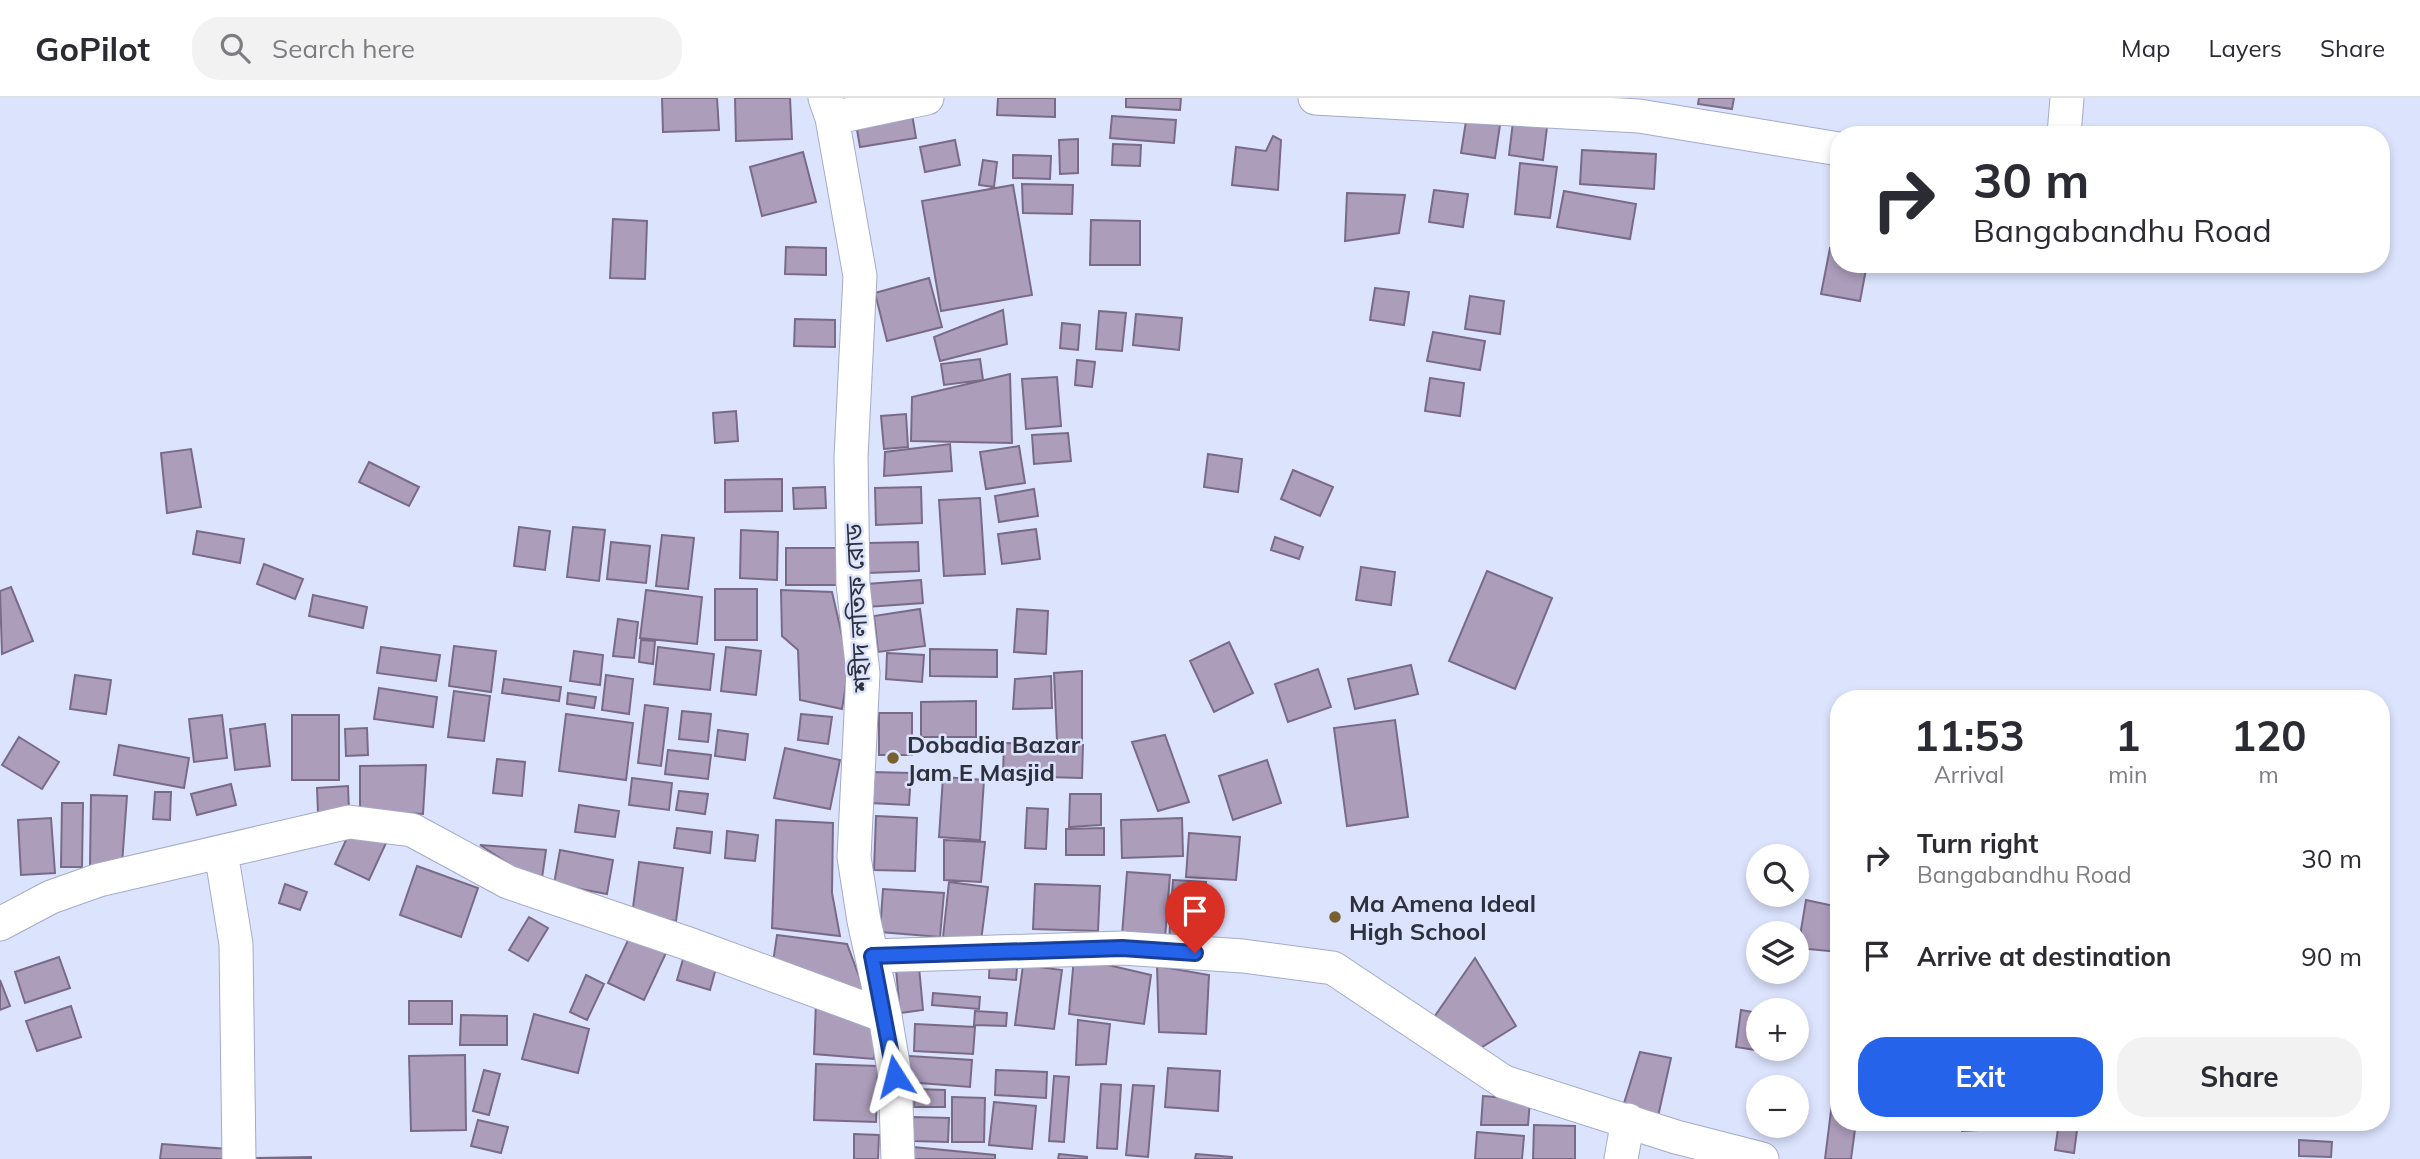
<!DOCTYPE html>
<html lang="en">
<head>
<meta charset="utf-8">
<style>
	:root { --surface:#fff; --page:#f2f2f3; --text:#2b2b33; --muted:#7c7c81; --line:#e1e1e2; --accent:#2563eb }
	body { margin:0; font-family:Mulish,"Noto Sans Bengali",sans-serif; background:var(--page); color:var(--text); height:100vh; display:flex; flex-direction:column; font-size:26px; white-space:nowrap }
	* { box-sizing:border-box; margin:0 }
	p { font-size:23px; color:var(--muted) }
	.icon { flex:none; width:38px; height:38px; fill:none; stroke:currentColor; stroke-width:2; stroke-linecap:round; stroke-linejoin:round }
	.map { position:relative; flex:1; overflow:hidden }
	.drawer { position:absolute; left:1830px; top:592px; width:560px; height:441px; display:flex; flex-direction:column; background:var(--surface); border-radius:28px; box-shadow:0 4px 10px #0003 }
	.drawer>* { flex:none }
	.banner { position:absolute; left:1830px; top:28px; width:560px; height:147px; border-radius:28px; box-shadow:0 4px 10px #0003; background:#fff; color:var(--text); overflow:hidden }
	.fabs { position:absolute; left:1746px; top:746px; display:grid; gap:14px }
	.fabs a { display:grid; place-items:center; width:63px; height:63px; border-radius:50%; background:var(--surface); box-shadow:0 4px 10px #0003; font-size:35px }
	.pin { position:absolute; display:grid; place-items:center; width:60px; height:60px; color:#fff; margin:-72px -30px; border-radius:50% 50% 50% 0; rotate:-45deg; box-shadow:0 0 7px #0007 }
	.pin .icon { rotate:45deg }
	.me { position:absolute; width:77px; margin:-38px; rotate:351deg; stroke-linejoin:round; filter:drop-shadow(0 0 5px #0008) }
	.turn { display:flex; align-items:center; gap:24px; height:147px; padding:0 28px; font-size:32px }
	.turn .icon { width:91px; height:91px; stroke-width:2.5 }
	.turn b { display:block; font-size:49px; line-height:60px }
	.eta { display:flex; justify-content:space-evenly; align-items:center; height:119px; text-align:center }
	.eta b { font-size:42px; font-weight:700; line-height:49px }
	.cta { display:flex; gap:14px; margin-top:auto; padding:14px 28px }
	.cta a { flex:1; height:80px; border-radius:28px; background:var(--accent); color:#fff; font-size:28px; font-weight:700; line-height:80px; text-align:center }
	.cta a+a { background:var(--page); color:var(--text) }
	ul { padding:0; list-style:none }
	li { display:flex; align-items:center; gap:21px; height:98px; padding:0 28px }
	li div { flex:1 }
	li b { display:block; font-size:26px }
	li em { font-style:normal }
	header { display:flex; align-items:center; gap:42px; box-sizing:border-box; height:98px; padding:0 35px; background:var(--surface); border-bottom:2px solid var(--line) }
	header strong { font-size:33px }
	nav { display:flex; gap:38px; margin-inline-start:auto; font-size:24px }
	.search { width:490px; height:63px; background:var(--page); display:flex; align-items:center; gap:18px; box-sizing:border-box; padding:0 24px; border-radius:28px; color:var(--muted); font-size:26px }
	.map>svg:first-child { display:block }
</style>
</head>
<body>
<header>
<strong>GoPilot</strong>
<div class="search"><svg class="icon" aria-label="search" viewBox="0 0 24 24"><circle cx="10" cy="10" r="6"/><path d="M15 15l6 6"/></svg>Search here</div>
<nav><a>Map</a><a>Layers</a><a>Share</a></nav>
</header>
<div class="map">
<svg width="2420" height="1061" viewBox="0 0 2420 1061">
	<rect width="100%" height="100%" fill="#dce3fd"/>
	<path fill="#ac9dbb" stroke="#796b87" stroke-width="2" d="M 662,0 L 717,0 L 719,32 L 663,34 Z
		M 735,0 L 790,0 L 792,41 L 736,43 Z
		M 998,0 L 1055,0 L 1055,19 L 997,17 Z
		M 1126,0 L 1181,0 L 1180,12 L 1126,9 Z
		M 1699,0 L 1734,0 L 1732,11 L 1698,6 Z
		M 912,16 L 916,40 L 860,49 L 856,26 Z
		M 1112,18 L 1176,22 L 1174,45 L 1110,40 Z
		M 1466,23 L 1500,27 L 1495,60 L 1461,55 Z
		M 1513,24 L 1547,29 L 1543,62 L 1509,57 Z
		M 1273,38 L 1281,42 L 1278,92 L 1232,87 L 1236,49 L 1266,53 Z
		M 1078,41 L 1078,75 L 1060,76 L 1059,42 Z
		M 955,42 L 960,67 L 925,74 L 920,49 Z
		M 1113,46 L 1141,47 L 1140,68 L 1112,67 Z
		M 1582,52 L 1656,56 L 1654,91 L 1580,86 Z
		M 803,54 L 816,104 L 762,118 L 750,69 Z
		M 1013,57 L 1051,58 L 1050,81 L 1013,80 Z
		M 983,62 L 997,64 L 994,89 L 979,87 Z
		M 1520,65 L 1557,69 L 1550,120 L 1515,116 Z
		M 1022,86 L 1073,87 L 1072,116 L 1023,115 Z
		M 1013,87 L 1032,197 L 941,213 L 922,103 Z
		M 1434,92 L 1468,96 L 1463,129 L 1429,124 Z
		M 1564,93 L 1636,106 L 1630,141 L 1557,129 Z
		M 1347,95 L 1405,97 L 1399,135 L 1345,143 Z
		M 613,121 L 647,123 L 645,181 L 610,180 Z
		M 1091,122 L 1140,123 L 1140,167 L 1090,167 Z
		M 786,149 L 826,150 L 826,177 L 785,176 Z
		M 1830,150 L 1839,151 L 1839,166 L 1867,166 L 1860,203 L 1821,196 Z
		M 929,180 L 942,229 L 887,243 L 875,195 Z
		M 1375,190 L 1409,194 L 1404,227 L 1370,222 Z
		M 1470,198 L 1504,203 L 1500,236 L 1465,231 Z
		M 1003,212 L 1007,246 L 940,263 L 934,239 Z
		M 1099,213 L 1126,215 L 1122,253 L 1096,251 Z
		M 1136,216 L 1182,220 L 1179,252 L 1133,247 Z
		M 795,221 L 835,222 L 835,249 L 794,248 Z
		M 1062,225 L 1080,227 L 1078,252 L 1060,250 Z
		M 1433,234 L 1485,243 L 1480,272 L 1427,263 Z
		M 980,261 L 983,282 L 944,287 L 941,266 Z
		M 1077,262 L 1095,264 L 1092,289 L 1075,287 Z
		M 1010,276 L 1012,345 L 911,343 L 912,299 Z
		M 1057,279 L 1061,328 L 1026,331 L 1022,281 Z
		M 1430,280 L 1464,285 L 1460,318 L 1425,313 Z
		M 736,313 L 738,343 L 715,345 L 713,315 Z
		M 906,316 L 908,349 L 884,351 L 881,318 Z
		M 1068,335 L 1071,363 L 1034,366 L 1032,337 Z
		M 950,346 L 952,373 L 884,378 L 885,354 Z
		M 1019,348 L 1025,385 L 986,391 L 980,354 Z
		M 191,351 L 201,409 L 167,415 L 161,355 Z
		M 1208,356 L 1242,361 L 1238,394 L 1204,389 Z
		M 369,364 L 419,389 L 409,408 L 359,384 Z
		M 1293,372 L 1333,389 L 1320,418 L 1281,401 Z
		M 782,381 L 782,413 L 725,414 L 725,382 Z
		M 825,389 L 826,410 L 794,411 L 793,390 Z
		M 921,389 L 922,425 L 876,427 L 875,390 Z
		M 1034,391 L 1038,418 L 999,424 L 995,398 Z
		M 980,400 L 985,476 L 944,478 L 939,402 Z
		M 519,429 L 550,433 L 545,472 L 514,468 Z
		M 573,429 L 605,432 L 599,483 L 567,479 Z
		M 1036,431 L 1040,461 L 1002,466 L 998,436 Z
		M 741,432 L 778,434 L 777,482 L 740,480 Z
		M 197,433 L 244,441 L 240,465 L 193,456 Z
		M 662,437 L 694,440 L 688,491 L 656,488 Z
		M 1275,439 L 1303,449 L 1299,461 L 1271,452 Z
		M 611,444 L 650,448 L 646,485 L 607,481 Z
		M 918,444 L 919,473 L 868,475 L 867,445 Z
		M 786,450 L 837,450 L 837,487 L 786,487 Z
		M 264,466 L 303,481 L 295,501 L 257,486 Z
		M 1361,469 L 1395,474 L 1391,507 L 1356,502 Z
		M 1487,473 L 1552,500 L 1515,591 L 1449,563 Z
		M 921,482 L 923,505 L 867,509 L 866,486 Z
		M 11,489 L 33,543 L 2,556 L 0,493 Z
		M 715,491 L 757,491 L 757,542 L 715,542 Z
		M 646,492 L 702,499 L 697,546 L 640,540 Z
		M 781,492 L 832,494 L 849,568 L 842,611 L 800,602 L 798,552 L 782,538 Z
		M 313,497 L 367,509 L 363,530 L 309,518 Z
		M 920,511 L 925,548 L 878,554 L 874,518 Z
		M 1017,511 L 1048,513 L 1046,556 L 1014,554 Z
		M 618,521 L 638,524 L 634,560 L 613,558 Z
		M 641,542 L 655,543 L 653,566 L 639,564 Z
		M 1229,544 L 1253,595 L 1214,614 L 1190,563 Z
		M 454,548 L 496,553 L 491,594 L 449,588 Z
		M 381,549 L 440,557 L 436,583 L 377,575 Z
		M 658,549 L 714,556 L 710,592 L 654,586 Z
		M 726,549 L 761,553 L 756,597 L 721,593 Z
		M 930,551 L 997,552 L 997,579 L 930,578 Z
		M 574,553 L 603,557 L 600,587 L 570,583 Z
		M 887,555 L 924,557 L 922,584 L 886,581 Z
		M 1411,567 L 1418,596 L 1355,611 L 1348,581 Z
		M 1318,571 L 1331,609 L 1288,624 L 1275,586 Z
		M 1082,573 L 1082,643 L 1057,643 L 1054,575 Z
		M 75,577 L 111,582 L 106,616 L 70,611 Z
		M 606,577 L 633,581 L 629,616 L 602,612 Z
		M 1051,578 L 1052,610 L 1013,611 L 1015,581 Z
		M 504,581 L 561,589 L 559,603 L 502,595 Z
		M 379,590 L 437,599 L 433,629 L 374,621 Z
		M 454,593 L 490,598 L 484,643 L 448,639 Z
		M 568,595 L 596,599 L 594,610 L 567,606 Z
		M 976,603 L 976,639 L 921,639 L 921,604 Z
		M 645,607 L 668,610 L 661,668 L 638,665 Z
		M 682,613 L 711,616 L 708,644 L 679,641 Z
		M 879,615 L 912,615 L 912,657 L 879,657 Z
		M 566,616 L 633,625 L 626,682 L 559,673 Z
		M 801,616 L 832,619 L 828,646 L 798,642 Z
		M 222,617 L 227,660 L 194,664 L 189,621 Z
		M 292,617 L 339,617 L 339,682 L 292,682 Z
		M 1395,622 L 1408,719 L 1347,728 L 1334,630 Z
		M 265,626 L 270,668 L 235,672 L 230,631 Z
		M 367,630 L 368,657 L 346,658 L 345,631 Z
		M 718,632 L 748,636 L 745,662 L 715,658 Z
		M 1165,637 L 1189,704 L 1158,713 L 1132,644 Z
		M 19,639 L 59,664 L 42,691 L 2,667 Z
		M 1004,645 L 1083,647 L 1082,680 L 1003,678 Z
		M 119,647 L 189,660 L 184,690 L 114,677 Z
		M 785,650 L 840,662 L 830,711 L 774,700 Z
		M 668,652 L 711,657 L 708,681 L 665,676 Z
		M 497,661 L 525,664 L 522,698 L 493,695 Z
		M 1267,662 L 1281,705 L 1233,722 L 1219,678 Z
		M 426,667 L 423,716 L 360,713 L 360,668 Z
		M 872,674 L 911,675 L 909,707 L 870,705 Z
		M 943,679 L 984,682 L 980,742 L 939,739 Z
		M 632,680 L 672,685 L 669,712 L 629,707 Z
		M 231,686 L 236,707 L 197,717 L 191,696 Z
		M 348,688 L 349,713 L 318,715 L 317,690 Z
		M 679,693 L 708,696 L 705,716 L 676,712 Z
		M 155,694 L 171,694 L 170,722 L 153,721 Z
		M 1070,696 L 1101,696 L 1101,727 L 1069,729 Z
		M 91,697 L 127,698 L 122,766 L 90,768 Z
		M 62,705 L 83,705 L 82,769 L 61,769 Z
		M 579,707 L 619,713 L 615,739 L 575,734 Z
		M 1027,710 L 1048,711 L 1046,751 L 1025,750 Z
		M 876,718 L 917,720 L 915,773 L 874,772 Z
		M 51,720 L 55,775 L 21,777 L 18,722 Z
		M 1182,720 L 1183,758 L 1122,760 L 1121,722 Z
		M 776,722 L 833,725 L 832,795 L 840,838 L 772,830 Z
		M 352,729 L 386,745 L 369,782 L 335,766 Z
		M 677,730 L 712,734 L 710,755 L 674,750 Z
		M 1104,730 L 1104,757 L 1066,757 L 1066,731 Z
		M 727,733 L 758,737 L 755,763 L 725,760 Z
		M 1189,735 L 1240,739 L 1236,782 L 1186,779 Z
		M 944,742 L 985,744 L 981,784 L 944,782 Z
		M 480,747 L 546,752 L 541,787 Z
		M 560,752 L 613,762 L 607,796 L 554,786 Z
		M 639,764 L 683,770 L 676,823 L 632,817 Z
		M 417,768 L 478,790 L 461,839 L 400,817 Z
		M 1127,774 L 1170,777 L 1165,840 L 1122,837 Z
		M 1173,782 L 1206,784 L 1203,846 L 1169,844 Z
		M 949,784 L 988,789 L 981,843 L 943,839 Z
		M 285,786 L 307,794 L 300,812 L 279,805 Z
		M 1035,786 L 1100,788 L 1098,833 L 1033,831 Z
		M 883,791 L 944,795 L 940,839 L 880,834 Z
		M 1806,802 L 1839,809 L 1839,854 L 1798,850 Z
		M 529,819 L 548,830 L 528,863 L 509,852 Z
		M 777,837 L 847,846 L 870,908 L 772,871 Z
		M 630,838 L 666,855 L 644,902 L 608,885 Z
		M 685,854 L 718,863 L 710,892 L 677,882 Z
		M 990,857 L 1018,859 L 1016,882 L 989,880 Z
		M 59,859 L 70,890 L 25,905 L 15,874 Z
		M 1074,859 L 1151,877 L 1144,926 L 1069,916 Z
		M 1475,860 L 1516,928 L 1474,954 L 1430,925 Z
		M 1023,867 L 1062,872 L 1054,931 L 1015,927 Z
		M 1157,868 L 1209,877 L 1206,936 L 1159,934 Z
		M 919,869 L 923,912 L 900,915 L 896,871 Z
		M 586,877 L 604,886 L 587,922 L 570,914 Z
		M 0,882 L 10,908 L 0,912 Z
		M 933,895 L 980,899 L 979,911 L 932,907 Z
		M 409,903 L 452,903 L 452,926 L 409,926 Z
		M 816,904 L 878,925 L 874,961 L 814,956 Z
		M 71,908 L 81,939 L 37,953 L 26,923 Z
		M 1741,912 L 1759,915 L 1759,950 L 1788,950 L 1787,957 L 1736,949 Z
		M 975,913 L 1007,915 L 1006,928 L 974,927 Z
		M 534,916 L 589,931 L 578,975 L 522,961 Z
		M 461,917 L 507,918 L 507,947 L 460,947 Z
		M 1078,922 L 1110,926 L 1106,966 L 1076,967 Z
		M 915,926 L 975,929 L 973,956 L 914,953 Z
		M 1640,954 L 1671,960 L 1657,1023 L 1621,1015 Z
		M 465,957 L 466,1032 L 411,1033 L 409,958 Z
		M 909,958 L 972,962 L 970,989 L 907,984 Z
		M 816,966 L 878,968 L 876,1024 L 814,1022 Z
		M 1168,970 L 1220,973 L 1218,1013 L 1165,1009 Z
		M 484,972 L 500,976 L 489,1017 L 473,1013 Z
		M 996,972 L 1047,974 L 1046,1000 L 995,997 Z
		M 1054,978 L 1069,979 L 1064,1044 L 1049,1043 Z
		M 1101,986 L 1121,987 L 1117,1051 L 1097,1050 Z
		M 1133,987 L 1154,988 L 1148,1059 L 1126,1057 Z
		M 915,991 L 945,992 L 945,1009 L 914,1009 Z
		M 1483,998 L 1530,1002 L 1528,1027 L 1481,1027 Z
		M 952,999 L 985,1000 L 984,1044 L 952,1044 Z
		M 994,1004 L 1036,1008 L 1032,1051 L 989,1047 Z
		M 1832,1005 L 1839,1006 L 1839,1024 L 1856,1024 L 1851,1061 L 1825,1061 Z
		M 913,1019 L 949,1020 L 948,1044 L 912,1043 Z
		M 478,1022 L 508,1029 L 501,1055 L 471,1048 Z
		M 1962,1024 L 2054,1024 L 2054,1028 L 1962,1033 Z
		M 2059,1024 L 2078,1024 L 2074,1055 L 2055,1052 Z
		M 1534,1027 L 1575,1028 L 1575,1061 L 1533,1061 Z
		M 1477,1034 L 1524,1038 L 1522,1061 L 1475,1061 Z
		M 854,1036 L 879,1037 L 878,1061 L 854,1061 Z
		M 2299,1042 L 2332,1044 L 2331,1059 L 2299,1058 Z
		M 162,1046 L 228,1051 L 227,1061 L 160,1061 Z
		M 913,1049 L 995,1057 L 995,1061 L 912,1061 Z
		M 1059,1056 L 1087,1059 L 1087,1061 L 1058,1061 Z
		M 1196,1056 L 1232,1059 L 1232,1061 L 1195,1061 Z
		M 311,1059 L 311,1061 L 246,1061 L 246,1060 Z"/>
	<g fill="none" stroke-linecap="round" stroke-linejoin="round">
		<defs>
			<path id="minor" d="M 825,0 L 832,20 L 860,178 L 851,359 L 853,486 L 863,575 L 854,759 L 864,823 L 885,918 L 895,978 L 898,1061
				M 1315,0 L 1639,18 L 1839,51
				M 832,20 L 927,0
				M 2064,37 L 2067,0
				M 221,754 L 236,846 L 239,1061
				M 0,826 L 51,799 L 99,782 L 349,724 L 412,732 L 508,784 L 689,846 L 885,918
				M 872,858 L 1122,850 L 1243,858 L 1333,870 L 1504,984 L 1676,1039 L 1762,1061
				M 1621,1061 L 1628,1022"/>
		</defs>
		<use href="#minor" stroke="#a3abca" stroke-width="35"/>
		<use href="#minor" stroke="#fff" stroke-width="33"/>
	</g>
	<g fill="none" stroke-linecap="round" stroke-linejoin="round">
		<defs>
			<path id="route" d="M 895,978 L 872,858 L 1122,850 L 1195,855"/>
		</defs>
		<use href="#route" stroke="#184099" stroke-width="18"/>
		<use href="#route" stroke="#2563eb" stroke-width="12"/>
	</g>
	<g fill="#796232" stroke="#dce3fd" stroke-width="2.5">
		<circle cx="893" cy="660" r="7"/>
		<circle cx="1335" cy="819" r="7"/>
	</g>
	<g text-anchor="middle" dominant-baseline="central" stroke-width="5" stroke-linejoin="round" paint-order="stroke">
		<g font-size="24" fill="#2d303d" stroke="#dce3fd">
			<text transform="translate(857 510) rotate(-93)">শহীদ লতিফ রোড</text>
		</g>
		<g font-size="24" font-weight="bold" fill="#2d303d" stroke="#dce3fd" text-anchor="start">
			<text x="907" y="646">Dobadia Bazar<tspan x="907" dy="28">Jam E Masjid</tspan></text>
			<text x="1349" y="805">Ma Amena Ideal<tspan x="1349" dy="28">High School</tspan></text>
		</g>
	</g>
</svg>
<div class="fabs">
<a><svg class="icon" aria-label="search" viewBox="0 0 24 24"><circle cx="10" cy="10" r="6"/><path d="M15 15l6 6"/></svg></a>
<a><svg class="icon" aria-label="layers" viewBox="0 0 24 24"><path d="M12 4l9 5-9 5-9-5zM3 14l9 5 9-5"/></svg></a>
<a>+</a>
<a>−</a>
</div>
<div class="pin" style="left:1195px;top:855px;background:#d93025"><svg class="icon" aria-label="arrive" viewBox="0 0 24 24"><path d="M6 21V4h12l-3 4 3 4H6"/></svg></div>
<svg class="me" style="left:895px;top:978px" viewBox="-20 -20 40 40"><path d="M0-17L14 15 0 8-14 15z" fill="#2563eb" stroke="#fff" stroke-width="4"/></svg>
<div class="banner">
<div class="turn"><svg class="icon" aria-label="right" viewBox="0 0 24 24"><path d="M7 20v-9h11M14 6l5 5-5 5"/></svg><div><b>30 m</b>Bangabandhu Road</div></div>
</div>
<section class="drawer">
<div class="eta">
<div><b>11:53</b><p>Arrival</p></div>
<div><b>1</b><p>min</p></div>
<div><b>120</b><p>m</p></div>
</div>
<ul>
<li><svg class="icon" aria-label="right" viewBox="0 0 24 24"><path d="M7 20v-9h11M14 6l5 5-5 5"/></svg><div><b>Turn right</b><p>Bangabandhu Road</p></div><em>30 m</em></li>
<li><svg class="icon" aria-label="arrive" viewBox="0 0 24 24"><path d="M6 21V4h12l-3 4 3 4H6"/></svg><div><b>Arrive at destination</b></div><em>90 m</em></li>
</ul>
<div class="cta"><a>Exit</a><a>Share</a></div>
</section>
</div>
</body>
</html>
